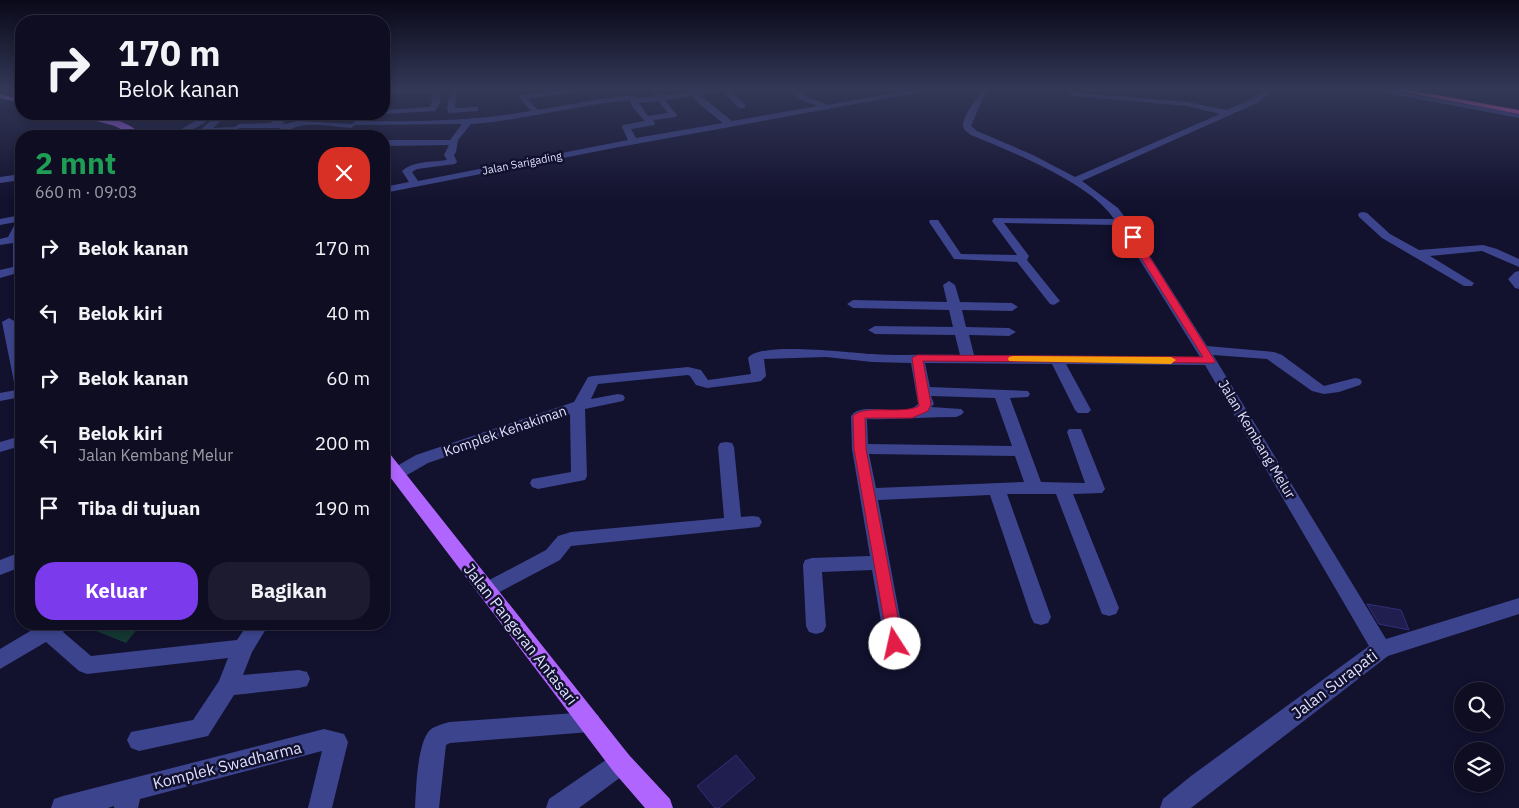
<!DOCTYPE html>
<html lang="id">
<head>
<meta charset="utf-8">
<style>
	:root { --surface:#0e0d22; --page:#1c1b2f; --text:#f1f3f6; --muted:#9b9ca5; --line:#2e2d40; --accent:#7c3aed }
	body { margin:0; font-family:"IBM Plex Sans",sans-serif; background:var(--page); color:var(--text); height:100vh; display:flex; flex-direction:column; font-size:19px; white-space:nowrap }
	* { box-sizing:border-box; margin:0 }
	p { font-size:16px; color:var(--muted) }
	.icon { flex:none; width:28px; height:28px; fill:none; stroke:currentColor; stroke-width:2; stroke-linecap:round; stroke-linejoin:round }
	.map { position:relative; flex:1; overflow:hidden }
	.drawer { position:absolute; left:15px; top:130px; width:375px; height:500px; display:flex; flex-direction:column; background:var(--surface); border-radius:20px; box-shadow:0 2px 8px #0003,0 0 0 1px var(--line) }
	.drawer>* { flex:none }
	.top-card { position:absolute; left:15px; top:15px; width:375px; height:105px; border-radius:20px; box-shadow:0 2px 8px #0003,0 0 0 1px var(--line); background:#0e0d22; color:var(--text); overflow:hidden }
	.fabs { position:absolute; left:1454px; top:682px; display:grid; gap:10px }
	.fabs a { display:grid; place-items:center; width:50px; height:50px; border-radius:50%; background:var(--surface); box-shadow:0 2px 8px #0003,0 0 0 1px var(--line); font-size:25px }
	.pin { position:absolute; display:grid; place-items:center; width:42px; height:42px; color:#fff; margin:-21px; border-radius:10px; box-shadow:0 2px 8px #0006 }
	.me { position:absolute; width:55px; margin:-28px; rotate:350deg; stroke-linejoin:round; filter:drop-shadow(0 0 4px #0008) }
	.turn { display:flex; align-items:center; gap:18px; height:105px; padding:0 20px; font-size:22px }
	.turn .icon { width:65px; height:65px; stroke-width:2.5 }
	.turn b { display:block; font-size:35px; line-height:42px }
	.round { display:grid; place-items:center; flex:none; width:52px; height:52px; border-radius:20px; background:var(--page) }
	.summary { display:flex; align-items:center; justify-content:space-between; height:85px; padding:0 20px }
	h1 { font-size:30px; font-weight:800; line-height:38px; color:#1e9e55 }
	.primary-button { display:flex; gap:10px; margin-top:auto; padding:10px 20px }
	.primary-button a { flex:1; height:58px; border-radius:20px; background:var(--accent); color:#fff; font-size:20px; font-weight:800; line-height:58px; text-align:center }
	.primary-button a+a { background:var(--page); color:var(--text) }
	ul { padding:0; list-style:none }
	li { display:flex; align-items:center; gap:15px; height:65px; padding:0 20px }
	li div { flex:1 }
	li b { display:block; font-size:19px }
	li em { font-style:normal }
	.map>svg:first-child { display:block }
</style>
</head>
<body>
<div class="map">
<svg width="1519" height="808" viewBox="0 0 1519 808">
	<rect width="100%" height="100%" fill="#12112e"/>
	<path fill="#143832" d="M 91,624 L 167,624 L 138,628 L 126,643 L 96,631 Z"/>
	<path fill="#201d4f" stroke="#332f7b" d="M 1367,604 L 1401,610 L 1409,630 L 1379,624 Z
		M 736,755 L 755,778 L 719,808 L 715,808 L 697,786 Z"/>
	<g fill="none" stroke-linecap="round" stroke-linejoin="round">
		<path fill="#3c448d" fill-rule="evenodd" d="M 480,89 L 476,91 L 457,92 L 455,108 L 475,107 L 478,107 L 478,111 L 449,113 L 447,109 L 450,92 L 439,92 L 440,103 L 435,111 L 384,114 L 381,114 L 384,114 L 384,110 L 430,107 L 432,100 L 432,93 L 384,94 L 384,90 Z
			M 568,89 L 588,89 L 584,91 L 528,99 L 538,110 L 599,99 L 633,95 L 637,98 L 655,96 L 652,93 L 656,91 L 662,95 L 690,92 L 687,89 L 695,89 L 697,91 L 728,89 L 745,104 L 745,108 L 739,108 L 723,92 L 700,95 L 732,121 L 818,106 L 801,100 L 788,89 L 797,89 L 807,96 L 827,105 L 915,89 L 931,89 L 927,91 L 619,147 L 384,193 L 384,187 L 409,182 L 402,171 C 413,161 432,162 447,160 L 444,155 L 449,145 L 384,146 L 384,140 L 450,140 L 462,124 L 355,125 L 351,128 C 329,127 298,118 282,136 L 274,136 L 281,128 L 239,128 L 235,132 L 193,136 L 219,114 L 228,114 L 213,128 L 235,127 L 239,124 L 270,123 L 287,114 L 337,114 L 333,116 L 290,118 L 282,123 L 286,124 L 297,121 L 352,124 L 356,121 C 415,122 473,121 531,111 L 519,97 L 520,95 ZM 693,96 L 699,104 L 723,123 L 636,138 L 631,129 L 654,125 L 655,123 L 653,120 L 676,117 L 677,115 L 665,100 ZM 630,100 L 633,108 L 645,121 L 623,125 L 622,127 L 628,140 L 418,181 L 412,172 L 417,169 L 455,164 L 457,162 L 454,155 L 456,152 L 458,140 L 471,124 C 525,120 577,105 630,100 ZM 658,101 L 668,113 L 648,116 L 639,103 Z
			M 983,89 L 991,89 L 983,98 L 971,126 L 977,131 L 1033,155 L 1075,177 L 1220,114 L 1187,106 L 1073,96 L 1070,96 L 1070,92 L 1187,102 L 1227,110 L 1251,99 L 1267,89 L 1276,89 L 1257,103 L 1082,181 L 1118,208 L 1127,220 L 1207,346 L 1274,352 L 1282,355 L 1324,386 L 1355,378 L 1360,379 L 1362,382 L 1360,385 L 1339,392 L 1324,394 L 1312,391 L 1267,359 L 1213,355 L 1386,639 L 1519,598 L 1519,614 L 1388,656 L 1191,808 L 1160,808 L 1163,799 L 1191,776 L 1369,646 L 1205,365 L 1066,364 L 1091,410 L 1088,413 L 1078,413 L 1075,410 L 1052,364 L 925,363 L 930,387 L 1028,391 L 1030,394 L 1028,397 L 1010,398 L 1041,482 L 1085,483 L 1067,432 L 1069,429 L 1081,429 L 1105,489 L 1102,493 L 1073,494 L 1119,608 L 1116,614 L 1109,616 L 1102,614 L 1056,494 L 1007,494 L 1051,617 L 1048,623 L 1041,625 L 1034,623 L 1031,617 L 990,495 L 878,500 L 905,644 L 902,650 L 895,653 L 888,650 L 885,644 L 872,570 L 822,572 L 826,626 L 823,632 L 816,634 L 809,632 L 806,626 L 803,565 L 805,560 L 812,558 L 870,556 L 852,449 L 851,416 C 863,399 902,420 918,404 L 911,363 L 872,362 L 826,357 L 764,359 L 766,376 L 761,381 L 756,382 L 707,388 L 696,385 L 690,376 L 688,375 L 598,384 L 591,399 L 618,394 L 623,395 L 625,398 L 623,401 L 585,409 L 587,476 L 585,480 L 538,489 L 532,487 L 530,483 L 532,479 L 571,472 L 570,414 L 428,463 L 402,478 L 396,480 L 390,478 L 388,474 L 390,470 L 416,455 L 574,402 L 588,377 L 593,376 L 688,367 L 701,370 L 708,380 L 751,374 L 748,358 C 760,341 850,353 872,354 C 901,356 931,354 960,355 L 955,335 L 875,334 L 868,330 L 875,326 L 953,327 L 949,310 L 853,308 L 847,304 L 853,300 L 947,302 L 943,285 L 949,281 L 955,285 L 960,302 L 1012,303 L 1018,307 L 1012,311 L 962,310 L 966,327 L 1009,328 L 1016,332 L 1009,336 L 969,335 L 974,355 L 1200,357 L 1118,225 L 1004,223 L 1029,256 L 1027,260 L 1060,301 L 1054,305 L 1050,304 L 1017,262 L 954,259 L 929,222 L 930,220 L 938,220 L 961,254 L 1017,255 L 992,221 L 994,218 L 1114,219 C 1092,184 1010,151 971,135 C 968,132 963,130 963,126 C 962,118 978,95 983,89 ZM 931,396 L 995,398 L 1012,446 L 868,444 L 867,419 C 897,420 926,417 956,417 L 961,415 L 964,412 L 961,409 L 931,407 L 934,404 ZM 869,454 L 1015,456 L 1024,482 L 876,488 Z
			M 1365,89 L 1381,89 L 1519,114 L 1519,118 Z
			M 21,92 L 21,96 L 5,100 L 1,98 Z
			M 102,114 L 117,114 L 92,120 L 88,118 Z
			M 206,114 L 215,114 C 199,130 178,137 156,136 L 182,129 Z
			M 21,174 L 21,180 L 0,183 L 0,177 Z
			M 1363,212 L 1367,213 L 1390,234 L 1419,250 L 1483,245 L 1497,249 L 1519,259 L 1519,267 L 1482,251 L 1430,256 L 1474,283 L 1472,286 L 1464,286 L 1382,238 L 1359,217 L 1358,215 L 1359,213 Z
			M 21,215 L 21,232 L 19,236 L 21,237 L 21,272 L 0,278 L 0,270 L 13,267 L 13,243 L 0,245 L 0,239 L 8,237 L 16,222 L 0,225 L 0,219 Z
			M 1519,271 L 1519,289 L 1515,288 L 1508,279 L 1515,272 Z
			M 9,318 L 16,322 L 21,349 L 21,386 L 16,385 L 14,382 L 2,322 Z
			M 21,389 L 21,397 L 0,401 L 0,393 Z
			M 21,436 L 21,446 L 0,452 L 0,442 Z
			M 726,442 L 732,443 L 734,447 L 741,517 L 753,516 L 759,517 L 762,522 L 759,527 L 571,546 L 560,560 L 494,595 L 487,598 L 480,595 L 477,590 L 480,585 L 546,550 L 558,536 L 571,532 L 724,518 L 718,447 L 720,443 Z
			M 21,552 L 21,567 L 0,575 L 0,560 Z
			M 42,624 L 69,624 L 63,632 L 91,656 L 237,640 L 248,624 L 269,624 L 252,652 L 243,675 L 299,670 L 307,672 L 310,679 L 307,686 L 299,688 L 234,695 L 208,736 L 139,751 L 131,748 L 127,740 L 131,732 L 193,720 L 219,681 L 228,658 L 87,674 L 79,671 L 46,642 L 0,669 L 0,649 Z
			M 590,712 L 598,715 L 601,722 L 598,729 L 590,732 L 450,743 L 446,745 L 439,808 L 415,808 C 416,790 417,743 430,730 C 435,726 443,724 449,722 Z
			M 324,729 L 344,734 L 348,742 L 332,808 L 308,808 L 322,751 L 140,799 L 138,808 L 114,808 L 114,806 L 108,808 L 51,808 L 54,799 L 63,796 Z
			M 621,752 L 629,755 L 633,763 L 629,771 L 579,808 L 546,808 L 549,799 L 613,755 Z"/>
		<path fill="#b065ff" fill-rule="evenodd" d="M 0,94 L 21,99 L 21,103 L 0,98 Z
			M 70,114 C 92,113 128,118 143,136 L 134,136 L 115,126 Z
			M 384,453 L 390,454 L 629,755 L 670,799 L 673,808 L 645,808 L 613,771 L 384,469 Z"/>
		<path fill="#ff59c0" fill-rule="evenodd" d="M 1388,89 L 1404,89 L 1519,110 L 1519,114 Z"/>
	</g>
	<linearGradient id="sky" x2="0" y2="1"><stop stop-color="#0a0919"/><stop offset="0.44" stop-color="#333857"/><stop offset="1" stop-color="#333857" stop-opacity="0"/></linearGradient>
	<rect width="1519" height="202" fill="url(#sky)"/>
	<path fill="#e11d48" stroke="#92132f" d="M 1133,234 L 1137,237 L 1215,361 L 1214,363 L 923,361 L 931,404 L 928,411 L 912,418 L 865,418 L 866,449 L 903,644 L 900,649 L 895,651 L 889,649 L 854,449 L 853,416 C 864,404 902,415 919,406 L 912,358 L 917,355 L 1203,357 L 1128,237 Z"/>
	<path fill="#f59e0b" d="M 1013,356 L 1171,357 L 1176,360 L 1171,364 L 1009,361 L 1008,359 L 1009,357 Z"/>
	<g text-anchor="middle" dominant-baseline="central" stroke-width="5" stroke-linejoin="round" paint-order="stroke">
		<g font-size="11" fill="#dedfff" stroke="#12112e">
			<text transform="translate(522 163) rotate(-11)">Jalan Sarigading</text>
		</g>
		<g font-size="14" fill="#dedfff" stroke="#12112e">
			<text transform="translate(505 431) rotate(-19)">Komplek Kehakiman</text>
			<text transform="translate(1257 439) rotate(59)">Jalan Kembang Melur</text>
		</g>
		<g font-size="16" fill="#dedfff" stroke="#12112e">
			<text transform="translate(521 634) rotate(52)">Jalan Pangeran Antasari</text>
			<text transform="translate(1334 684) rotate(-37)">Jalan Surapati</text>
			<text transform="translate(227 765) rotate(-14)">Komplek Swadharma</text>
		</g>
	</g>
</svg>
<div class="fabs">
<a><svg class="icon" aria-label="search" viewBox="0 0 24 24"><circle cx="10" cy="10" r="6"/><path d="M15 15l6 6"/></svg></a>
<a><svg class="icon" aria-label="layers" viewBox="0 0 24 24"><path d="M12 4l9 5-9 5-9-5zM3 14l9 5 9-5"/></svg></a>
</div>
<div class="pin" style="left:1133px;top:237px;background:#d93025"><svg class="icon" aria-label="arrive" viewBox="0 0 24 24"><path d="M6 21V4h12l-3 4 3 4H6"/></svg></div>
<svg class="me" style="left:895px;top:644px" viewBox="-20 -20 40 40"><circle r="19" fill="#fff"/><path d="M0-13L10 11 0 6-10 11z" fill="#e11d48"/></svg>
<div class="top-card">
<div class="turn"><svg class="icon" aria-label="right" viewBox="0 0 24 24"><path d="M7 20v-9h11M14 6l5 5-5 5"/></svg><div><b>170 m</b>Belok kanan</div></div>
</div>
<section class="drawer">
<div class="summary"><div><h1>2 mnt</h1><p>660 m · 09:03</p></div><a class="round" style="background:#d93025;color:#fff"><svg class="icon" aria-label="close" viewBox="0 0 24 24"><path d="M6 6l12 12M18 6L6 18"/></svg></a></div>
<ul>
<li><svg class="icon" aria-label="right" viewBox="0 0 24 24"><path d="M7 20v-9h11M14 6l5 5-5 5"/></svg><div><b>Belok kanan</b></div><em>170 m</em></li>
<li><svg class="icon" aria-label="left" viewBox="0 0 24 24"><path d="M17 20v-9H6M10 6l-5 5 5 5"/></svg><div><b>Belok kiri</b></div><em>40 m</em></li>
<li><svg class="icon" aria-label="right" viewBox="0 0 24 24"><path d="M7 20v-9h11M14 6l5 5-5 5"/></svg><div><b>Belok kanan</b></div><em>60 m</em></li>
<li><svg class="icon" aria-label="left" viewBox="0 0 24 24"><path d="M17 20v-9H6M10 6l-5 5 5 5"/></svg><div><b>Belok kiri</b><p>Jalan Kembang Melur</p></div><em>200 m</em></li>
<li><svg class="icon" aria-label="arrive" viewBox="0 0 24 24"><path d="M6 21V4h12l-3 4 3 4H6"/></svg><div><b>Tiba di tujuan</b></div><em>190 m</em></li>
</ul>
<div class="primary-button"><a>Keluar</a><a>Bagikan</a></div>
</section>
</div>
</body>
</html>
